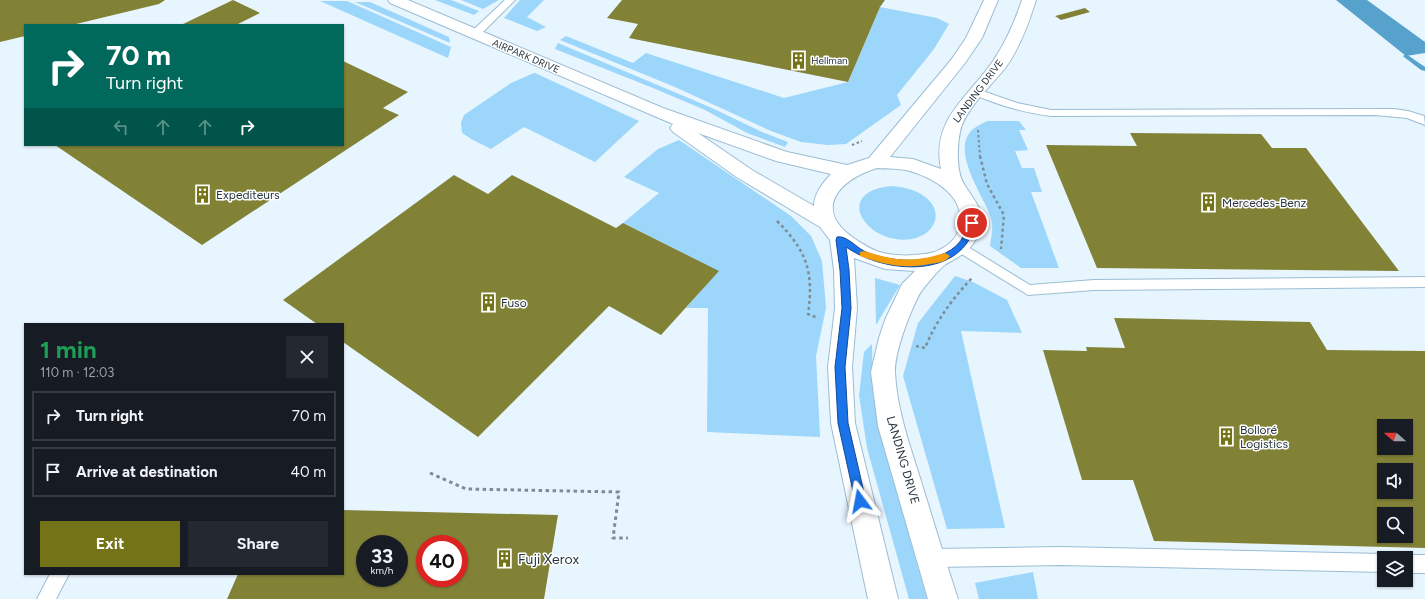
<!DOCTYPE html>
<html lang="en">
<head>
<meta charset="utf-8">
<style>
	:root { --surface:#171b24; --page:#242831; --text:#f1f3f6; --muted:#9ea1a6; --line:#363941; --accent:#747317 }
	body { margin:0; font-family:Figtree,sans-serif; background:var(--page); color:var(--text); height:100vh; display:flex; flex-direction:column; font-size:15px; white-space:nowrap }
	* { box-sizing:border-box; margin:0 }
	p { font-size:13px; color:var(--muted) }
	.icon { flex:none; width:22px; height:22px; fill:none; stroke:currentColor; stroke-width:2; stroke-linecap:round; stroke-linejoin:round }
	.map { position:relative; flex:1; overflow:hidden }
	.panel { position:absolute; left:24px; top:323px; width:320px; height:252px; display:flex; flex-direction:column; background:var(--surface); border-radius:0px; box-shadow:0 1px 3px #0004 }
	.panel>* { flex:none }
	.top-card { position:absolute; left:24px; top:24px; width:320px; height:122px; border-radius:0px; box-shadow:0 1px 3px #0004; background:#00695c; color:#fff; overflow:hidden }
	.needle { width:26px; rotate:290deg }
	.tools { position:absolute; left:1377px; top:419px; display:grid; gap:8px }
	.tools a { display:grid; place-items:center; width:36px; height:36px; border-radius:0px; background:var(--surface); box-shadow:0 1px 3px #0004; font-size:20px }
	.speed { position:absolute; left:356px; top:535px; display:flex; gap:8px; font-size:20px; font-weight:700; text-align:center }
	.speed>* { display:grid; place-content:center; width:52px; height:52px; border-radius:50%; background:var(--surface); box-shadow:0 1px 3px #0004; line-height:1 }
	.speed small { font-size:10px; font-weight:400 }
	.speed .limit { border:6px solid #d22; background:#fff; color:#111 }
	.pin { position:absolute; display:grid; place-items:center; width:34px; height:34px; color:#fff; margin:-17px; border:2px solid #fff; border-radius:50%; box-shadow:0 1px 4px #0007 }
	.me { position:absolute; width:44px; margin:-22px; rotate:347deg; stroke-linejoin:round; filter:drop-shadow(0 0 3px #0008) }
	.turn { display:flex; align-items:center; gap:14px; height:84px; padding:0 16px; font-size:18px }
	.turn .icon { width:52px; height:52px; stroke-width:2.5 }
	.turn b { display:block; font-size:28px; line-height:34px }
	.lanes { display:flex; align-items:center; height:38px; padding:0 16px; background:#0003; justify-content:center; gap:20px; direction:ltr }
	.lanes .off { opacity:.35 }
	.round { display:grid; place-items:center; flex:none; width:42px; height:42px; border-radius:0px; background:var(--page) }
	.head { display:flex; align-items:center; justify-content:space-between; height:68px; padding:0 16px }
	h1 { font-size:24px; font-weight:700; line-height:30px; color:#1e9e55 }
	.button { display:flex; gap:8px; margin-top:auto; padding:8px 16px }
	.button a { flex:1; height:46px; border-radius:0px; background:var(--accent); color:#fff; font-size:16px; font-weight:700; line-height:46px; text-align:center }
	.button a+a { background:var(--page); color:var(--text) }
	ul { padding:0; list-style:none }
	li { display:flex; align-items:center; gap:12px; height:50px; margin:0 8px 6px; padding:0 8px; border:2px solid var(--line); border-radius:0px }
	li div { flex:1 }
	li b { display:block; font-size:15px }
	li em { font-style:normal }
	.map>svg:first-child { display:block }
</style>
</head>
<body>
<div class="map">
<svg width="1425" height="599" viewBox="0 0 1425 599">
	<rect width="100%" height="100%" fill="#e7f5ff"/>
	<path fill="#9cd6fa" d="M 435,0 L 451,0 L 479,11 L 474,15 Z
		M 461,0 L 499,0 L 483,9 Z
		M 520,0 L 544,0 L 527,17 L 546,27 L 537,31 L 504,18 Z
		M 320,1 L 347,1 L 451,47 L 448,58 Z
		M 355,2 L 370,2 L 449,37 L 450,43 Z
		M 880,7 L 937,18 L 949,24 L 934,49 L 897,95 L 901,105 L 846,144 L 828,145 L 801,142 L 771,131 L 675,87 L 560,40 L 566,36 L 633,63 L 646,53 L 784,98 L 848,82 Z
		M 558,43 L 712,108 L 762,132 L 788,142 L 785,147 L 747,133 L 705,110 L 653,88 L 555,49 Z
		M 534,73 L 535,73 L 639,121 L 595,162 L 524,127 L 491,149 L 473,140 L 462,133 L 461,123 L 464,115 L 511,83 Z
		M 987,121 L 1019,121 L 1026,130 L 1019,130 L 1028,150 L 1015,151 L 1022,168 L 1034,168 L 1042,192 L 1031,192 L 1059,268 L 1021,268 L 990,246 C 991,238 994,226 991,218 C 984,196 949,150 973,129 C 977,126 982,124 987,121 Z
		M 679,140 L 791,216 L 811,236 L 822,261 L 826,308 L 816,356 L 820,437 L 707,432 L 708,308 L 686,308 L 718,271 L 623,223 L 659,193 L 624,177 L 658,149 Z
		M 891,186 C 903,187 915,189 925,197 C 943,210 937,232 916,238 C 871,250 828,193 891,186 Z
		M 955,276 L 973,282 L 1007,300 L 1022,333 L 961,331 L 1005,528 L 947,529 L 903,376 L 918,323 Z
		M 875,278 L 900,285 L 876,325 Z
		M 872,344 L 873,394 L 882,440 L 927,599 L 909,599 L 867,448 L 859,395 L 864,352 Z
		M 1033,572 L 1038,599 L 979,599 L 975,583 Z"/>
	<path fill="#57a2cc" d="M 1336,0 L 1367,0 L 1425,42 L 1425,53 L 1406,56 Z"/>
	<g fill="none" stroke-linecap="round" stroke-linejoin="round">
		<path fill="#57a2cc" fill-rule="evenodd" d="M 1406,54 L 1425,67 L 1425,71 L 1421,70 L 1404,57 L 1403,56 Z"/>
	</g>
	<path fill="#828237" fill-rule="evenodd" d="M 0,0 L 165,0 L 159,4 L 72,25 L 25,25 L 25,36 L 0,42 Z
		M 233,0 L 260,13 L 236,25 L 181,25 Z
		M 622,0 L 885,0 L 880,7 L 848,82 L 629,38 L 638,24 L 607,18 Z
		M 1085,8 L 1090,12 L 1061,20 L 1055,16 Z
		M 343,61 L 408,92 L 383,108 L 399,115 L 202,245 L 55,145 L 343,145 Z
		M 1130,133 L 1261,134 L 1272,148 L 1306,148 L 1399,271 L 1097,268 L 1046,145 L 1137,146 Z
		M 454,175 L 488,194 L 512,175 L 616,228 L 623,223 L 719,271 L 661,335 L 609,306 L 478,437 L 343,342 L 343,324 L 317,324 L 283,300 Z
		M 1114,318 L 1310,322 L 1327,350 L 1425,351 L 1425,548 L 1154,541 L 1133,480 L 1082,480 L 1043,350 L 1087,351 L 1086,347 L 1125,348 ZM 1384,426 L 1406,426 L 1406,448 L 1384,448 ZM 1384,470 L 1406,470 L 1406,492 L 1384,492 ZM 1384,514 L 1406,514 L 1406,536 L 1384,536 Z
		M 343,510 L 558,515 L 544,599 L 227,599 L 238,574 L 343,574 ZM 365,544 L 399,544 L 399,578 L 365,578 ZM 425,544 L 459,544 L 459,578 L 425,578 Z"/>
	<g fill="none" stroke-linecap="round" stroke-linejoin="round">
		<defs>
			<path id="service" d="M 505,0 L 515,0 L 479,36 L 471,36 L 470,34 L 471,32 Z
				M 977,89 L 1017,103 L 1051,110 L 1394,109 L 1408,111 L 1424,116 L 1425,125 L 1407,118 L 1375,115 L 1051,116 C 1024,113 998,105 973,94 L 972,92 L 973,90 Z
				M 960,242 L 1030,285 L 1094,280 L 1425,277 L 1425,287 L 1094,290 L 1028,295 L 955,250 L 953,247 L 955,244 Z
				M 1061,547 L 1384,554 L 1391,558 L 1384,558 L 1384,572 L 1061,565 L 932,567 L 926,564 L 923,558 L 926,552 L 932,549 Z
				M 1406,555 L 1425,555 L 1425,573 L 1406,573 L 1406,558 L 1400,558 Z
				M 50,574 L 69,574 L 56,599 L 37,599 Z"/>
			<path id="tertiary" d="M 388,0 L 408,0 L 663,108 L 787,152 L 847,165 L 869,158 L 951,60 L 966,38 L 984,0 L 998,0 L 982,38 L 965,63 L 890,157 L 913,159 L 941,169 C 931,119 968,98 993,61 C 1006,42 1015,21 1022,0 L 1036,0 C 1029,23 1020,47 1006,67 C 992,85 964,110 960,132 C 957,145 956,172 964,184 C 974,201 987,211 979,233 C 972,250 961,256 946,264 C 940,268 921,290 918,297 C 909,315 894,353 895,373 C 897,410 910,446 921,481 C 933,520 945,560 958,599 L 928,599 L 878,426 L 871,372 L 879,338 L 885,320 L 902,284 L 915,271 L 885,269 L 854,258 L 857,308 L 852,367 L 855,423 L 898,599 L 868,599 L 831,423 L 828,367 L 835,308 L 834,270 L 830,240 L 820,227 L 738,178 L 673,132 L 670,128 L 673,124 L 390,3 ZM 698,133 L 776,161 L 831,174 C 823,183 814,193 814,206 L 752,170 ZM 877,168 C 887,169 899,168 910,171 C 933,178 964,195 960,223 C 959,236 950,245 939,250 C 932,254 923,254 915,255 C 903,256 890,255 879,252 C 870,249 863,244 855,239 C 812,210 838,180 877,168 Z"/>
		</defs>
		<use href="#service" stroke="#9bbdd3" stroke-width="2"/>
		<use href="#tertiary" stroke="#9bbdd3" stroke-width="2"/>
		<path stroke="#7e8c96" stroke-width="2" stroke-dasharray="2.5 2.5" stroke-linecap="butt" d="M 978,130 L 980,157
			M 852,145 L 862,141"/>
		<path stroke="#7e8c96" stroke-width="2.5" stroke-dasharray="3 3" stroke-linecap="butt" d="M 980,156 L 987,184 L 1004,215 L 1001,249
			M 777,221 C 807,251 814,272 808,314 L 818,318
			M 916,346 L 925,348 C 936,321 952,299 972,278"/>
		<path stroke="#7e8c96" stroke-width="3" stroke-dasharray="3.5 3.5" stroke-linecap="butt" d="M 430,473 L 466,489 L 619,492 L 613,538 L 628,538"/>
		<use href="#service" fill="#fff" fill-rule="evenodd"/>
		<use href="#tertiary" fill="#fff" fill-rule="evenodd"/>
	</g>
	<path fill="#1a73e8" stroke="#114b97" d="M 972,220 L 976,223 C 962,280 885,274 846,247 L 849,270 L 851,308 L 845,367 L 848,423 L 866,501 L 864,505 L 860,506 L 856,505 L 838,423 L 835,367 L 842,308 L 840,270 L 836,240 L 837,237 C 846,235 856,247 864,251 C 891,264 949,267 964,235 C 966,231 966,227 967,223 Z"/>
	<path fill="#f59e0b" d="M 864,251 C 897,261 911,263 945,253 L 950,256 C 946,262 937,263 930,264 C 903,269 886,265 860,256 L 860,252 Z"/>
	<defs>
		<symbol id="building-bare" viewBox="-9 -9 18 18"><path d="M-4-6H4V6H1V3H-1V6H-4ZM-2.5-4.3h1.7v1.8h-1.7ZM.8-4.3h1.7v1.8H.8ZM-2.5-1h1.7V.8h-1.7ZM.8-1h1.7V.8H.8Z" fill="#747317" stroke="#fff" stroke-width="2.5" paint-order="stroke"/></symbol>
	</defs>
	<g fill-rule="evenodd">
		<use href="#building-bare" x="786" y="48" width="25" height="25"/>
		<use href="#building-bare" x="190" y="182" width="25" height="25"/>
		<use href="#building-bare" x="1196" y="190" width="25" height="25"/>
		<use href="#building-bare" x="476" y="290" width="25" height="25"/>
		<use href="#building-bare" x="1214" y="424" width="25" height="25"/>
		<use href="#building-bare" x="492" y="546" width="25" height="25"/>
	</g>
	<g text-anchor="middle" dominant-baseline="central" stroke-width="3" stroke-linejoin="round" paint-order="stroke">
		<g font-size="10" fill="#26343d" stroke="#fff">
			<text transform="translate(526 56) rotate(23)">AIRPARK DRIVE</text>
			<text transform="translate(978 91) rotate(-53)">LANDING DRIVE</text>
		</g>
		<g font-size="10" fill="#26343d" stroke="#fff" text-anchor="start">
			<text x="811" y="60">Hellman</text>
		</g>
		<g font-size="12" fill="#26343d" stroke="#fff" text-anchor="start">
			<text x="216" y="195">Expediteurs</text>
			<text x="1222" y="203">Mercedes-Benz</text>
			<text x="501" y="303">Fuso</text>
			<text x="1240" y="430">Bolloré<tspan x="1240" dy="14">Logistics</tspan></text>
		</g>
		<g font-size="12" fill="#26343d" stroke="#fff">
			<text transform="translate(903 460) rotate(74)">LANDING DRIVE</text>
		</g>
		<g font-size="14" fill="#26343d" stroke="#fff" text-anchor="start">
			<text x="518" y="559">Fuji Xerox</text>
		</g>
	</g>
</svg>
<div class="tools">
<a><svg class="needle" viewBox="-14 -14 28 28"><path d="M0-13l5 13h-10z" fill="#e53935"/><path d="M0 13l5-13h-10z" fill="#9ea1a6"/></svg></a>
<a><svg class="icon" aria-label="sound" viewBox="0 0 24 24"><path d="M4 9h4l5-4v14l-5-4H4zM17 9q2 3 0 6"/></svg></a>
<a><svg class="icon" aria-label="search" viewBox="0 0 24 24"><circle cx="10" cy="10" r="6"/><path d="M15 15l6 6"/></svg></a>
<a><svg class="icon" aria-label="layers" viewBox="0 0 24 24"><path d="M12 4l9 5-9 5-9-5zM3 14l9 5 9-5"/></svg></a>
</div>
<div class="speed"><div>33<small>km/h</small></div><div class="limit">40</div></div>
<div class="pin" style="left:972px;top:223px;background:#d93025"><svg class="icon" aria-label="arrive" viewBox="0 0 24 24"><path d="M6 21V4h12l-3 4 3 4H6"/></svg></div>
<svg class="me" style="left:860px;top:501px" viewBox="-20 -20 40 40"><path d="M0-17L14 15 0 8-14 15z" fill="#1a73e8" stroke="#fff" stroke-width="4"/></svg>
<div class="top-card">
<div class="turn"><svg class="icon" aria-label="right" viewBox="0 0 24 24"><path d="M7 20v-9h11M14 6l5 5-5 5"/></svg><div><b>70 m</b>Turn right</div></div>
<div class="lanes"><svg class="icon off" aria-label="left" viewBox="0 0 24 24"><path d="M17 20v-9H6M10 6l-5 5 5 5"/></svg><svg class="icon off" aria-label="ahead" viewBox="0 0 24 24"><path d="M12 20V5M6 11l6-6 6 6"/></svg><svg class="icon off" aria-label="ahead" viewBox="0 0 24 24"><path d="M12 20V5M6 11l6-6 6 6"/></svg><svg class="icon" aria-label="right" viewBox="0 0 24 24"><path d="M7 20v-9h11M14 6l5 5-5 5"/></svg></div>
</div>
<section class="panel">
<div class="head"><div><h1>1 min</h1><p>110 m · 12:03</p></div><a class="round"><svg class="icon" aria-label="close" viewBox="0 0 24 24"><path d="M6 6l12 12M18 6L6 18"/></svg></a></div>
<ul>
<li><svg class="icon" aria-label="right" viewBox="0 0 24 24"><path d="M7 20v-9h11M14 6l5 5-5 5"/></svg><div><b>Turn right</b></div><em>70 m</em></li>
<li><svg class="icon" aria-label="arrive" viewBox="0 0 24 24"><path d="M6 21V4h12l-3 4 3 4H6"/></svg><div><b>Arrive at destination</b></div><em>40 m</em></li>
</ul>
<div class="button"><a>Exit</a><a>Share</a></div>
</section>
</div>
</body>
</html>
